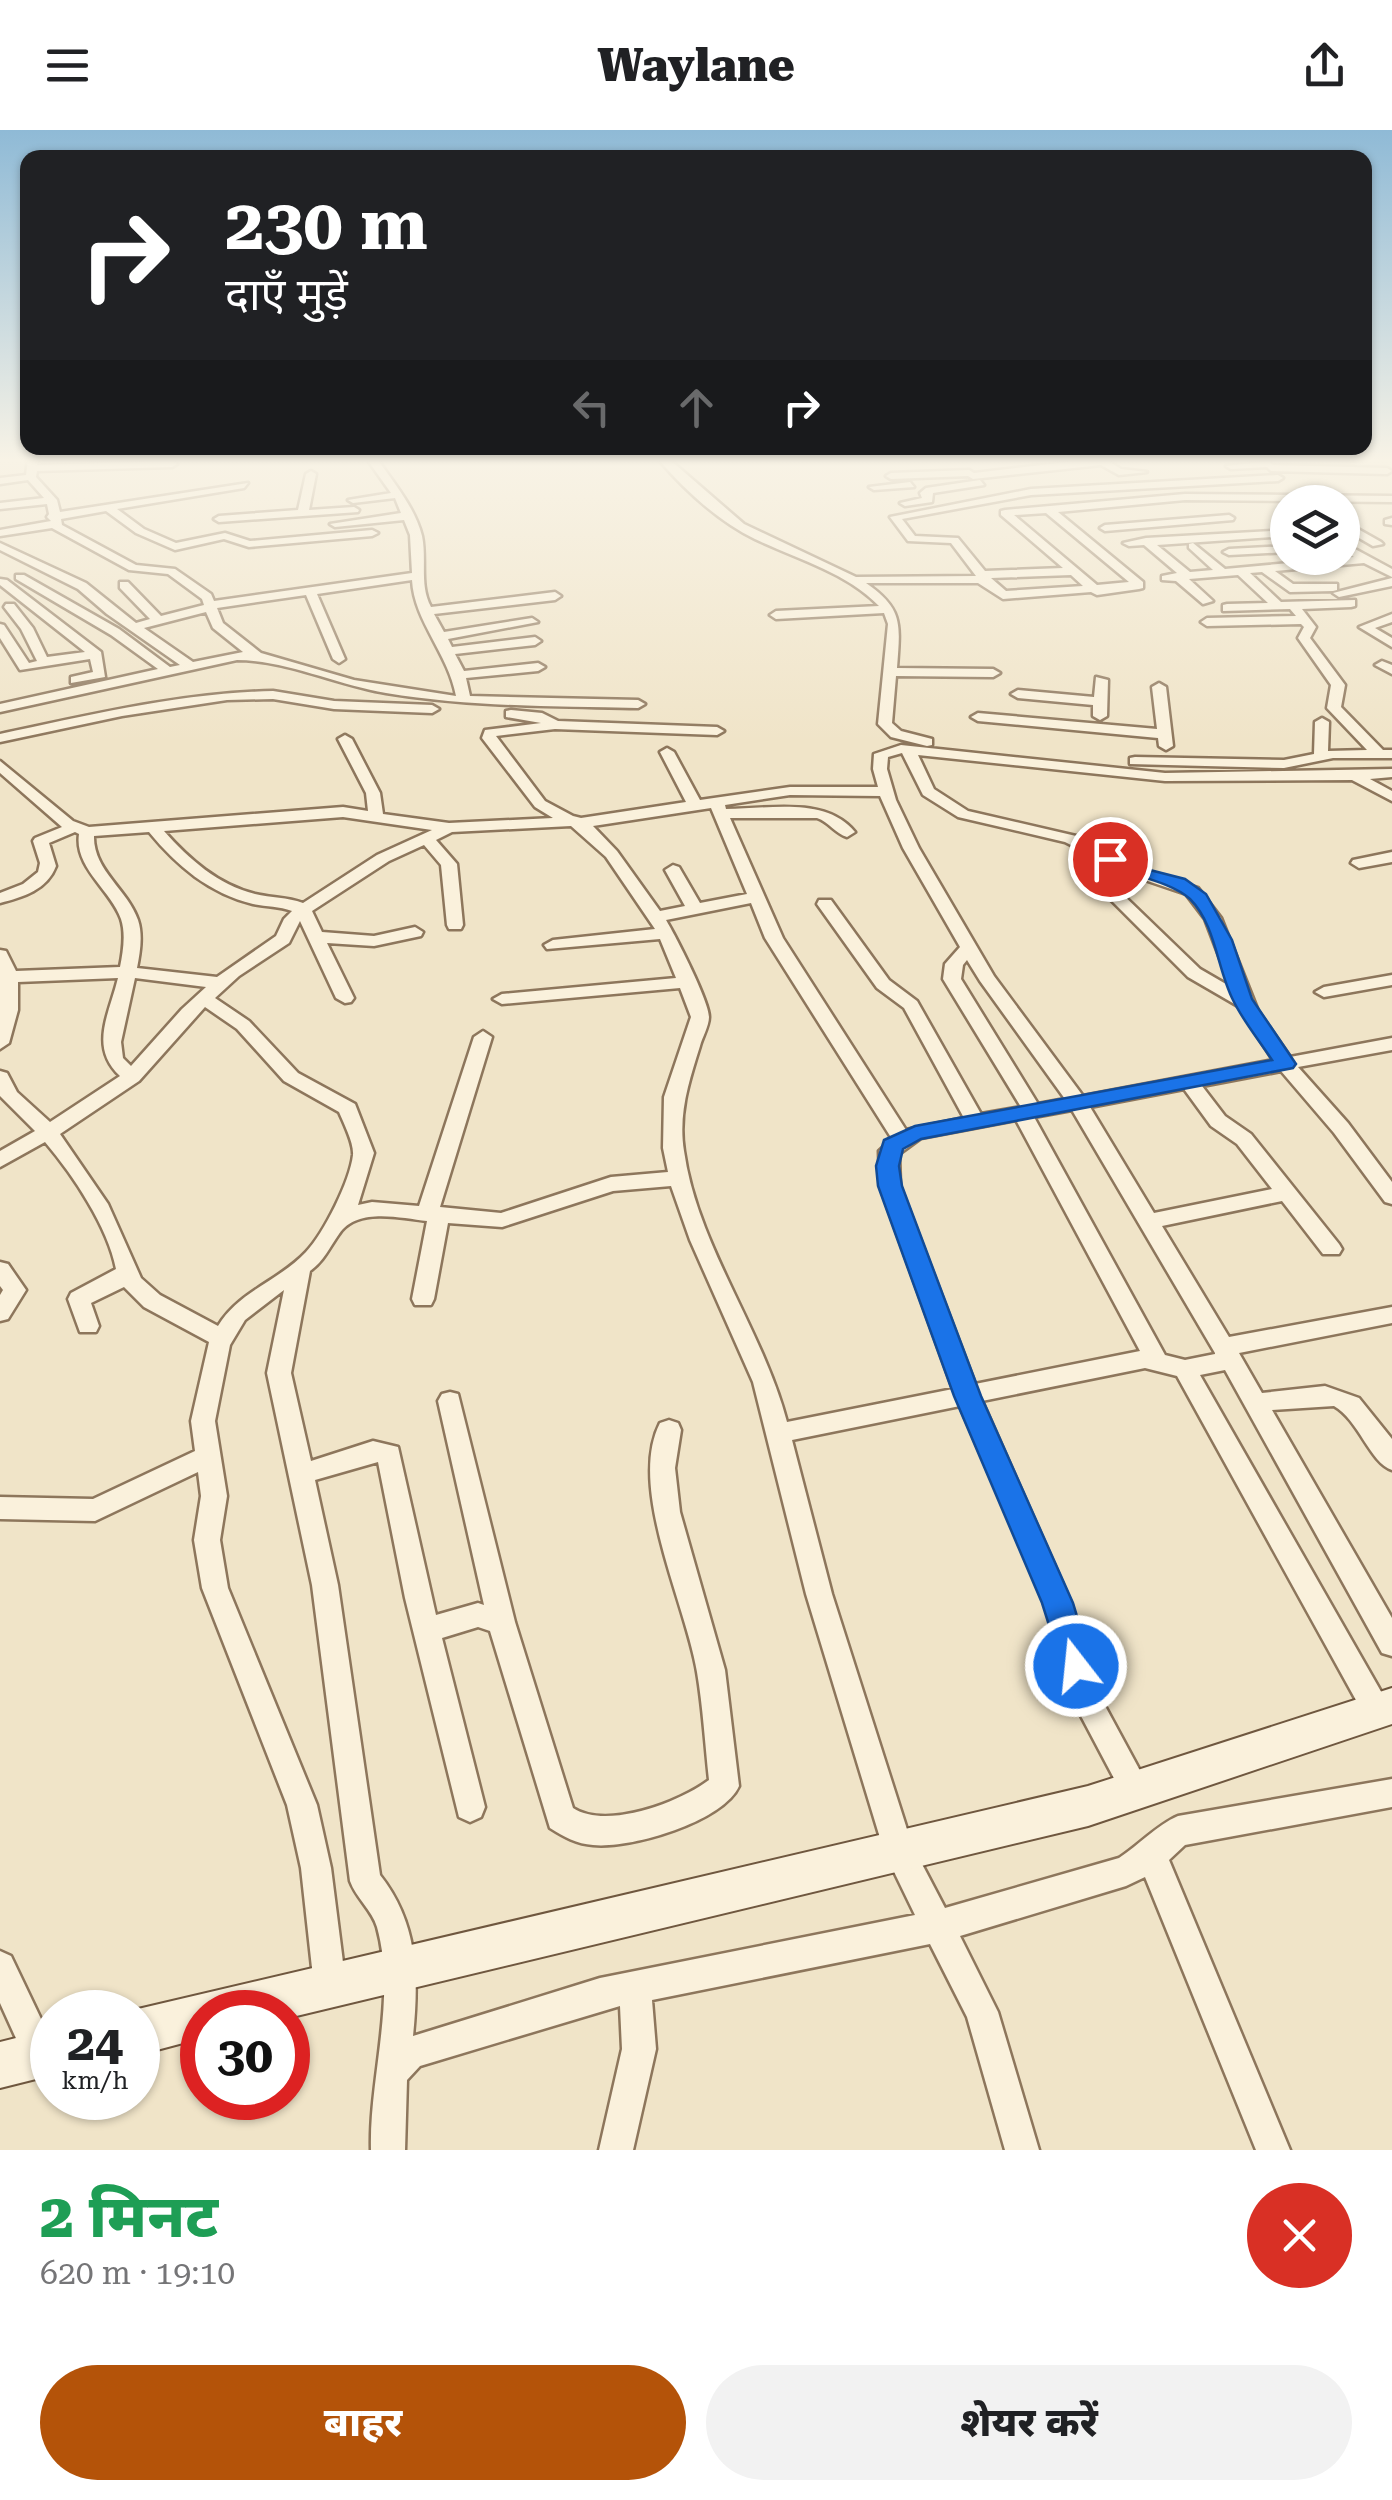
<!DOCTYPE html>
<html lang="hi">
<head>
<meta charset="utf-8">
<style>
	:root { --surface:#fff; --page:#f2f2f2; --text:#202124; --muted:#757577; --accent:#b45309 }
	body { margin:0; font-family:"Roboto Serif","Noto Sans Devanagari",serif; background:var(--page); color:var(--text); height:100vh; display:flex; flex-direction:column; font-size:38px; white-space:nowrap }
	* { box-sizing:border-box; margin:0 }
	p { font-size:32px; color:var(--muted) }
	.icon { flex:none; width:55px; height:55px; fill:none; stroke:currentColor; stroke-width:2; stroke-linecap:round; stroke-linejoin:round }
	.map { position:relative; height:2020px; overflow:hidden }
	.panel { display:flex; flex-direction:column; background:var(--surface); flex:1 }
	.panel>* { flex:none }
	.guide { position:absolute; left:20px; top:20px; width:1352px; height:305px; border-radius:20px; box-shadow:0 2px 8px #0004; background:#202124; color:#fff; overflow:hidden }
	.buttons { position:absolute; left:1270px; top:355px; display:grid; gap:20px }
	.buttons a { display:grid; place-items:center; width:90px; height:90px; border-radius:50%; background:var(--surface); box-shadow:0 2px 8px #0004; font-size:50px }
	.speed { position:absolute; left:30px; top:1860px; display:flex; gap:20px; font-size:50px; font-weight:700; text-align:center }
	.speed>* { display:grid; place-content:center; width:130px; height:130px; border-radius:50%; background:var(--surface); box-shadow:0 2px 8px #0004; line-height:1 }
	.speed small { font-size:25px; font-weight:400 }
	.speed .limit { border:15px solid #d22; background:#fff; color:#111 }
	.pin { position:absolute; display:grid; place-items:center; width:85px; height:85px; color:#fff; margin:-42px; border:5px solid #fff; border-radius:50%; box-shadow:0 2px 10px #0007 }
	.me { position:absolute; width:110px; margin:-55px; rotate:344deg; stroke-linejoin:round; filter:drop-shadow(0 0 8px #0008) }
	.turn { display:flex; align-items:center; gap:35px; height:210px; padding:0 40px; font-size:45px }
	.turn .icon { width:130px; height:130px; stroke-width:2.5 }
	.turn b { display:block; font-size:70px; line-height:85px }
	.lanes { display:flex; align-items:center; height:95px; padding:0 40px; background:#0003; justify-content:center; gap:50px; direction:ltr }
	.lanes .off { opacity:.35 }
	.round { display:grid; place-items:center; flex:none; width:105px; height:105px; border-radius:52px; background:var(--page) }
	.overview { display:flex; align-items:center; justify-content:space-between; height:170px; padding:0 40px }
	h1 { font-size:60px; font-weight:800; line-height:75px; color:#1e9e55 }
	.cta { display:flex; gap:20px; margin-top:auto; padding:20px 40px }
	.cta a { flex:1; height:115px; border-radius:60px; background:var(--accent); color:#fff; font-size:40px; font-weight:800; line-height:115px; text-align:center }
	.cta a+a { background:var(--page); color:var(--text) }
	header { display:flex; justify-content:space-between; align-items:center; height:130px; padding:0 40px; background:var(--surface); font-size:45px; font-weight:800 }
	.map>svg:first-child { display:block }
</style>
</head>
<body>
<header><svg class="icon" aria-label="menu" viewBox="0 0 24 24"><path d="M4 6h16M4 12h16M4 18h16"/></svg>Waylane<svg class="icon" aria-label="share" viewBox="0 0 24 24"><path d="M12 15V3M7 8l5-5 5 5M5 13v7h14v-7"/></svg></header>
<div class="map">
<svg width="1392" height="2020" viewBox="0 0 1392 2020">
	<rect width="100%" height="100%" fill="#f0e4c8"/>
	<g fill="none" stroke-linecap="round" stroke-linejoin="round">
		<defs>
			<path id="street" d="M 28,329 L 38,329 L 37,335 L 172,331 L 177,334 L 172,337 L 37,341 L 36,347 L 57,370 L 60,382 L 248,353 L 244,358 L 117,379 L 144,399 L 176,413 L 225,403 L 250,411 L 372,400 L 378,403 L 372,406 L 249,417 L 224,409 L 175,420 L 136,403 L 106,381 L 61,389 L 62,395 L 136,435 L 175,439 L 211,464 L 214,471 L 412,443 L 410,405 L 404,390 L 335,397 L 330,394 L 401,383 L 395,368 L 353,373 L 348,370 L 391,363 L 369,332 L 378,330 C 394,353 415,378 422,406 C 427,430 419,455 431,477 L 555,462 L 561,466 L 555,470 L 434,484 L 444,502 L 532,488 L 538,492 L 448,509 L 452,517 L 535,507 L 541,511 L 535,515 L 455,524 L 464,541 L 538,533 L 545,537 L 538,541 L 466,548 L 470,566 L 638,570 L 645,574 L 638,578 C 553,576 470,577 386,563 C 338,555 285,530 237,530 L 0,582 L 0,574 L 158,539 L 111,505 L 16,449 L 16,445 L 24,445 L 119,499 L 170,537 L 180,535 L 107,484 L 78,459 L 0,420 L 0,413 L 86,453 L 136,493 L 150,489 L 120,458 L 120,452 L 128,452 L 161,486 L 204,475 L 202,469 L 168,444 L 129,440 L 52,398 L 0,406 L 0,400 L 51,391 L 47,387 L 49,384 L 47,374 L 0,379 L 0,373 L 44,368 L 28,350 L 0,354 L 0,348 L 26,345 ZM 412,450 C 414,491 448,523 456,566 L 354,550 L 261,523 L 223,493 L 217,478 L 306,465 L 333,529 L 339,533 L 345,529 L 317,464 ZM 206,482 L 213,498 L 243,522 L 193,532 L 144,498 Z
				M 658,329 L 669,329 L 744,394 L 856,447 L 976,446 L 951,413 L 908,411 L 890,387 L 1031,359 L 1278,345 L 1283,348 L 1278,351 L 1031,365 L 902,389 L 915,406 L 958,408 L 985,441 L 1063,438 L 1001,385 L 1001,381 L 1005,380 L 1185,364 L 1392,366 L 1392,372 L 1185,370 L 1058,382 L 1143,452 L 1143,458 L 1139,459 L 1097,465 L 1091,462 L 1003,469 L 978,453 L 866,453 C 904,479 900,495 897,538 L 993,539 L 1000,543 L 993,547 L 896,546 L 892,593 L 901,601 L 932,609 L 932,615 L 927,616 L 891,607 L 878,594 L 888,494 L 884,483 L 776,489 L 770,485 L 776,481 L 879,476 C 846,442 797,429 755,409 C 718,391 685,360 658,329 ZM 1046,383 L 1129,452 L 1097,455 L 1014,385 ZM 1071,445 L 1083,456 L 1006,461 L 991,448 Z
				M 1093,329 L 1105,329 L 1121,339 L 1147,342 L 1119,345 L 1101,335 L 973,349 L 968,346 L 891,349 L 886,346 L 891,343 L 969,340 L 974,343 Z
				M 1269,331 L 1273,335 L 1387,338 L 1392,341 L 1387,344 L 1271,341 L 1267,337 L 1231,339 L 1226,336 Z
				M 311,341 L 316,344 L 309,380 L 354,377 L 359,380 L 358,382 L 219,392 L 214,389 L 219,386 L 298,380 L 306,344 Z
				M 980,350 L 984,355 L 933,363 L 932,372 L 905,376 L 900,373 L 922,368 L 920,363 L 926,358 Z
				M 910,352 L 914,357 L 874,360 L 869,357 Z
				M 1229,385 L 1234,388 L 1233,390 L 1105,401 L 1100,398 L 1105,395 Z
				M 1392,388 L 1392,395 L 1385,394 L 1385,390 Z
				M 1342,390 L 1381,412 L 1383,414 L 1373,416 L 1342,398 Z
				M 1288,400 L 1288,406 L 1157,415 L 1190,442 L 1213,440 L 1189,418 L 1189,414 L 1193,413 L 1225,439 L 1354,427 L 1342,420 L 1342,412 L 1392,439 L 1392,447 L 1364,433 L 1275,441 L 1293,454 L 1337,454 L 1337,460 L 1333,461 L 1290,462 L 1262,442 L 1250,443 L 1281,472 L 1355,470 L 1355,476 L 1351,477 L 1302,479 L 1316,497 L 1310,508 L 1345,555 L 1341,577 L 1383,620 L 1392,620 L 1392,628 L 1333,628 L 1284,638 L 1130,634 L 1130,628 L 1135,627 L 1284,630 L 1314,624 L 1315,592 L 1322,588 L 1329,592 L 1328,621 L 1367,620 L 1327,578 L 1331,555 L 1298,508 L 1304,497 L 1301,494 L 1207,496 L 1201,492 L 1207,488 L 1296,486 L 1290,479 L 1223,481 L 1223,475 L 1227,474 L 1268,473 L 1238,445 L 1189,449 L 1213,471 L 1203,474 L 1176,451 L 1162,450 L 1162,446 L 1177,443 L 1144,415 L 1129,416 L 1123,413 L 1146,408 Z
				M 1288,416 L 1288,422 L 1229,425 L 1223,422 L 1229,419 Z
				M 1392,448 L 1392,456 L 1339,467 L 1333,463 Z
				M 0,449 L 7,450 L 101,522 L 105,547 L 71,553 L 71,547 L 93,542 L 90,529 L 20,540 L 0,508 L 0,494 L 4,495 L 29,533 L 37,531 L 21,499 L 4,477 L 6,474 L 14,474 L 33,498 L 47,527 L 85,522 L 0,455 Z
				M 1392,484 L 1392,492 L 1375,498 L 1392,508 L 1392,517 L 1359,497 Z
				M 1382,531 L 1392,535 L 1392,544 L 1375,535 Z
				M 1096,547 L 1108,550 L 1107,586 L 1100,590 L 1093,586 L 1093,575 L 1018,568 L 1011,564 L 1018,560 L 1094,567 Z
				M 1159,553 L 1166,557 L 1173,616 L 1166,620 L 1159,616 L 1158,608 L 978,591 L 971,587 L 978,583 L 1157,599 L 1152,557 Z
				M 273,561 L 334,571 L 432,575 L 439,579 L 432,583 L 334,579 L 273,569 L 227,570 L 122,586 L 0,612 L 0,604 C 90,585 181,563 273,561 Z
				M 511,580 L 542,583 L 558,591 L 717,597 L 724,601 L 717,605 L 555,599 L 496,606 L 545,671 L 573,686 L 581,688 L 686,672 L 660,622 L 667,618 L 674,622 L 700,670 L 790,657 L 878,657 L 873,639 L 874,624 L 901,615 L 1165,643 L 1392,639 L 1392,647 L 1370,649 L 1392,661 L 1392,671 L 1352,650 L 1165,651 L 918,625 L 934,659 L 968,681 L 1076,706 L 1145,740 L 1198,758 L 1221,788 L 1258,881 L 1290,927 L 1392,908 L 1392,920 L 1298,937 L 1348,993 L 1392,1052 L 1392,1074 L 1385,1072 L 1334,1003 L 1281,941 L 1202,956 L 1225,986 L 1251,1004 L 1339,1114 L 1342,1119 L 1339,1124 L 1323,1124 L 1282,1071 L 1162,1096 L 1229,1207 L 1392,1177 L 1392,1193 L 1239,1223 L 1262,1263 L 1325,1256 L 1359,1268 L 1392,1309 L 1392,1340 C 1370,1333 1359,1290 1334,1276 L 1272,1280 L 1392,1488 L 1392,1526 L 1382,1523 L 1225,1240 L 1200,1245 L 1387,1572 L 1391,1581 L 1387,1590 L 1377,1594 L 1367,1590 L 1177,1246 L 1145,1238 L 982,1271 L 1071,1473 L 1098,1563 L 1151,1661 L 1146,1671 L 1136,1675 L 1126,1671 L 1071,1567 L 1045,1473 L 960,1276 L 792,1310 L 832,1464 L 912,1715 L 945,1778 L 1119,1728 C 1139,1715 1157,1695 1178,1686 L 1392,1649 L 1392,1677 L 1185,1715 L 1169,1730 L 1290,2020 L 1256,2020 L 1145,1747 L 1126,1756 L 960,1806 L 998,1882 L 1039,2020 L 1005,2020 L 967,1887 L 930,1814 L 652,1870 L 656,1919 L 633,2020 L 599,2020 L 622,1919 L 620,1876 L 420,1936 L 407,1950 L 405,2020 L 371,2020 C 369,1947 397,1869 377,1797 C 372,1780 356,1768 350,1751 L 312,1455 L 267,1243 L 284,1160 L 245,1190 L 230,1215 L 215,1291 L 227,1366 L 220,1410 L 228,1458 L 317,1675 L 331,1738 L 346,1856 L 341,1867 L 330,1872 L 319,1867 L 314,1856 L 301,1738 L 287,1675 L 202,1458 L 194,1410 L 201,1366 L 198,1342 L 95,1391 L 0,1389 L 0,1367 L 93,1369 L 195,1321 L 191,1291 L 209,1212 L 144,1177 L 124,1157 L 91,1173 L 99,1196 L 96,1202 L 80,1202 L 68,1169 L 71,1163 L 116,1139 C 108,1097 73,1045 45,1012 L 0,1037 L 0,1021 L 35,1001 L 0,966 L 0,941 L 7,943 L 17,962 L 50,992 L 120,946 C 89,917 109,885 118,848 L 18,852 L 18,880 L 9,913 L 0,919 L 0,820 L 6,821 L 16,841 L 120,837 C 123,822 126,804 121,789 C 111,760 74,738 79,704 L 75,702 L 49,713 L 56,736 C 47,760 23,767 0,773 L 0,763 L 23,754 L 38,742 L 40,733 L 33,711 L 35,708 L 62,697 L 0,643 L 0,631 L 73,691 L 89,697 L 343,677 L 368,681 L 366,663 L 338,609 L 345,605 L 352,609 L 380,663 L 383,684 L 449,693 L 553,688 L 535,677 L 482,608 L 485,600 L 541,593 L 506,587 L 506,581 ZM 902,623 L 923,665 L 958,687 L 1065,712 L 1133,746 L 1186,764 L 1205,789 L 1231,857 L 1200,839 L 1118,760 L 1112,758 L 1104,763 L 1188,847 L 1238,876 L 1273,930 L 1083,966 L 994,846 L 919,718 L 896,670 L 887,639 L 888,627 ZM 790,665 L 880,666 L 903,718 L 960,817 L 945,834 L 943,849 L 1021,977 L 981,984 L 917,871 L 889,850 L 831,770 L 819,770 L 817,774 L 877,858 L 904,878 L 964,988 L 906,1000 L 783,808 L 730,688 L 817,688 C 829,692 836,704 847,707 L 855,702 C 826,666 769,679 726,679 L 725,675 ZM 711,678 L 747,764 L 700,773 L 679,737 L 673,735 L 665,740 L 685,776 L 660,781 L 617,721 L 593,696 ZM 343,687 L 432,700 L 377,725 L 303,773 C 287,767 271,768 255,764 C 218,755 189,729 164,701 ZM 571,696 L 606,727 L 655,799 L 553,810 L 544,815 L 547,819 L 660,809 L 676,848 L 502,864 L 493,869 L 502,874 L 680,858 L 691,887 L 664,967 L 663,1018 L 668,1042 L 611,1047 L 501,1083 L 440,1077 L 492,907 L 483,901 L 474,907 L 419,1076 L 372,1072 L 358,1075 L 374,1023 L 355,974 L 298,943 L 249,891 L 215,868 L 239,846 L 289,813 L 300,791 L 336,868 L 345,873 L 351,872 L 354,868 L 327,813 L 374,816 L 421,806 L 423,802 L 415,797 L 374,806 L 322,802 L 312,781 L 389,731 L 424,715 L 441,735 L 447,795 L 449,799 L 461,799 L 463,795 L 457,734 L 436,710 L 452,702 ZM 149,702 C 177,736 209,763 253,774 C 266,777 279,776 292,781 L 284,789 L 276,806 L 217,847 L 137,838 C 140,823 143,805 138,790 C 128,760 93,740 94,706 ZM 751,773 L 765,808 L 892,1009 L 879,1021 L 880,1056 L 953,1259 L 787,1292 C 763,1200 697,1115 684,1021 C 678,984 689,951 700,916 C 702,908 709,896 709,887 C 709,871 675,805 666,790 ZM 967,830 L 980,851 L 1065,969 L 1038,974 L 961,849 L 963,835 ZM 135,848 L 206,857 L 182,879 L 131,936 L 123,928 L 121,912 ZM 205,877 L 237,899 L 284,951 L 339,982 C 344,994 354,1013 353,1025 C 350,1051 324,1103 306,1122 C 279,1151 239,1161 218,1196 L 160,1165 L 141,1148 L 108,1074 L 60,1004 L 139,951 ZM 1184,959 L 1211,996 L 1237,1014 L 1272,1059 L 1154,1083 L 1090,977 ZM 1072,980 L 1215,1223 L 1215,1224 L 1185,1230 L 1165,1225 L 1034,987 ZM 1016,990 L 1140,1221 L 975,1254 L 900,1056 L 899,1024 L 921,1008 ZM 671,1056 L 690,1110 L 753,1252 L 806,1464 L 884,1721 L 915,1785 L 600,1848 L 413,1906 C 419,1847 418,1793 380,1745 L 338,1455 L 315,1350 L 378,1332 L 405,1468 L 459,1687 L 470,1692 L 481,1687 L 485,1677 L 442,1508 L 478,1497 L 490,1501 L 550,1698 C 564,1707 577,1714 593,1715 C 630,1719 723,1692 739,1656 L 725,1540 L 680,1382 L 675,1338 L 681,1300 L 678,1293 L 669,1290 L 660,1293 C 627,1357 686,1474 697,1542 C 703,1577 705,1614 709,1650 C 680,1672 607,1700 573,1678 L 515,1492 L 458,1264 L 450,1262 L 442,1264 L 438,1271 L 484,1475 L 478,1473 L 436,1485 L 398,1317 L 373,1311 L 311,1331 L 291,1243 L 310,1141 C 324,1131 329,1118 339,1104 C 357,1077 400,1088 427,1091 L 412,1169 L 415,1175 L 431,1175 L 434,1169 L 448,1093 L 502,1097 L 613,1061 Z
				M 1392,722 L 1392,732 L 1359,738 L 1351,733 L 1353,730 Z
				M 1392,845 L 1392,855 L 1324,867 L 1315,862 L 1324,857 Z
				M 0,1132 L 8,1134 L 26,1160 L 8,1189 L 0,1191 L 0,1165 L 3,1160 L 0,1156 Z
				M 0,1821 L 11,1826 L 52,1912 L 52,1937 L 41,1942 L 29,1937 L 0,1873 Z"/>
			<path id="secondary" d="M 1392,1558 L 1392,1594 L 1088,1696 L 288,1888 L 288,1882 L 202,1882 L 202,1908 L 138,1925 L 138,1882 L 130,1882 L 138,1879 L 1088,1656 Z
				M 52,1899 L 52,1945 L 0,1958 L 0,1912 Z"/>
		</defs>
		<use href="#street" stroke="#8d765c" stroke-width="5"/>
		<use href="#secondary" stroke="#6f573f" stroke-width="4"/>
		<use href="#street" fill="#faf1dc" fill-rule="evenodd"/>
		<use href="#secondary" fill="#faf1dc" fill-rule="evenodd"/>
	</g>
	<linearGradient id="sky" x2="0" y2="1"><stop stop-color="#8fbad6"/><stop offset="0.54" stop-color="#f8f3e6"/><stop offset="1" stop-color="#f8f3e6" stop-opacity="0"/></linearGradient>
	<rect width="1392" height="612" fill="url(#sky)"/>
	<path fill="#1a73e8" stroke="#114b97" stroke-width="2.5" d="M 1110,723 L 1146,739 L 1185,749 L 1206,764 L 1232,810 L 1252,869 L 1296,934 L 1293,938 L 921,1009 L 903,1019 L 899,1036 L 902,1056 L 981,1266 L 1073,1473 L 1092,1536 L 1087,1546 L 1076,1550 L 1065,1546 L 1042,1473 L 954,1266 L 878,1056 L 876,1036 L 884,1010 L 915,996 L 1272,930 C 1259,910 1243,891 1233,870 C 1217,839 1216,795 1190,769 C 1171,751 1128,745 1103,733 L 1103,725 Z"/>
</svg>
<div class="buttons">
<a><svg class="icon" aria-label="layers" viewBox="0 0 24 24"><path d="M12 4l9 5-9 5-9-5zM3 14l9 5 9-5"/></svg></a>
</div>
<div class="speed"><div>24<small>km/h</small></div><div class="limit">30</div></div>
<div class="pin" style="left:1110px;top:729px;background:#d93025"><svg class="icon" aria-label="arrive" viewBox="0 0 24 24"><path d="M6 21V4h12l-3 4 3 4H6"/></svg></div>
<svg class="me" style="left:1076px;top:1536px" viewBox="-20 -20 40 40"><circle r="17" fill="#1a73e8" stroke="#fff" stroke-width="3"/><path d="M0-11L8 9 0 5-8 9z" fill="#fff"/></svg>
<div class="guide">
<div class="turn"><svg class="icon" aria-label="right" viewBox="0 0 24 24"><path d="M7 20v-9h11M14 6l5 5-5 5"/></svg><div><b>230 m</b>दाएँ मुड़ें</div></div>
<div class="lanes"><svg class="icon off" aria-label="left" viewBox="0 0 24 24"><path d="M17 20v-9H6M10 6l-5 5 5 5"/></svg><svg class="icon off" aria-label="ahead" viewBox="0 0 24 24"><path d="M12 20V5M6 11l6-6 6 6"/></svg><svg class="icon" aria-label="right" viewBox="0 0 24 24"><path d="M7 20v-9h11M14 6l5 5-5 5"/></svg></div>
</div>
</div>
<section class="panel">
<div class="overview"><div><h1>2 मिनट</h1><p>620 m · 19:10</p></div><a class="round" style="background:#d93025;color:#fff"><svg class="icon" aria-label="close" viewBox="0 0 24 24"><path d="M6 6l12 12M18 6L6 18"/></svg></a></div>
<div class="cta"><a>बाहर</a><a>शेयर करें</a></div>
</section>
</body>
</html>
